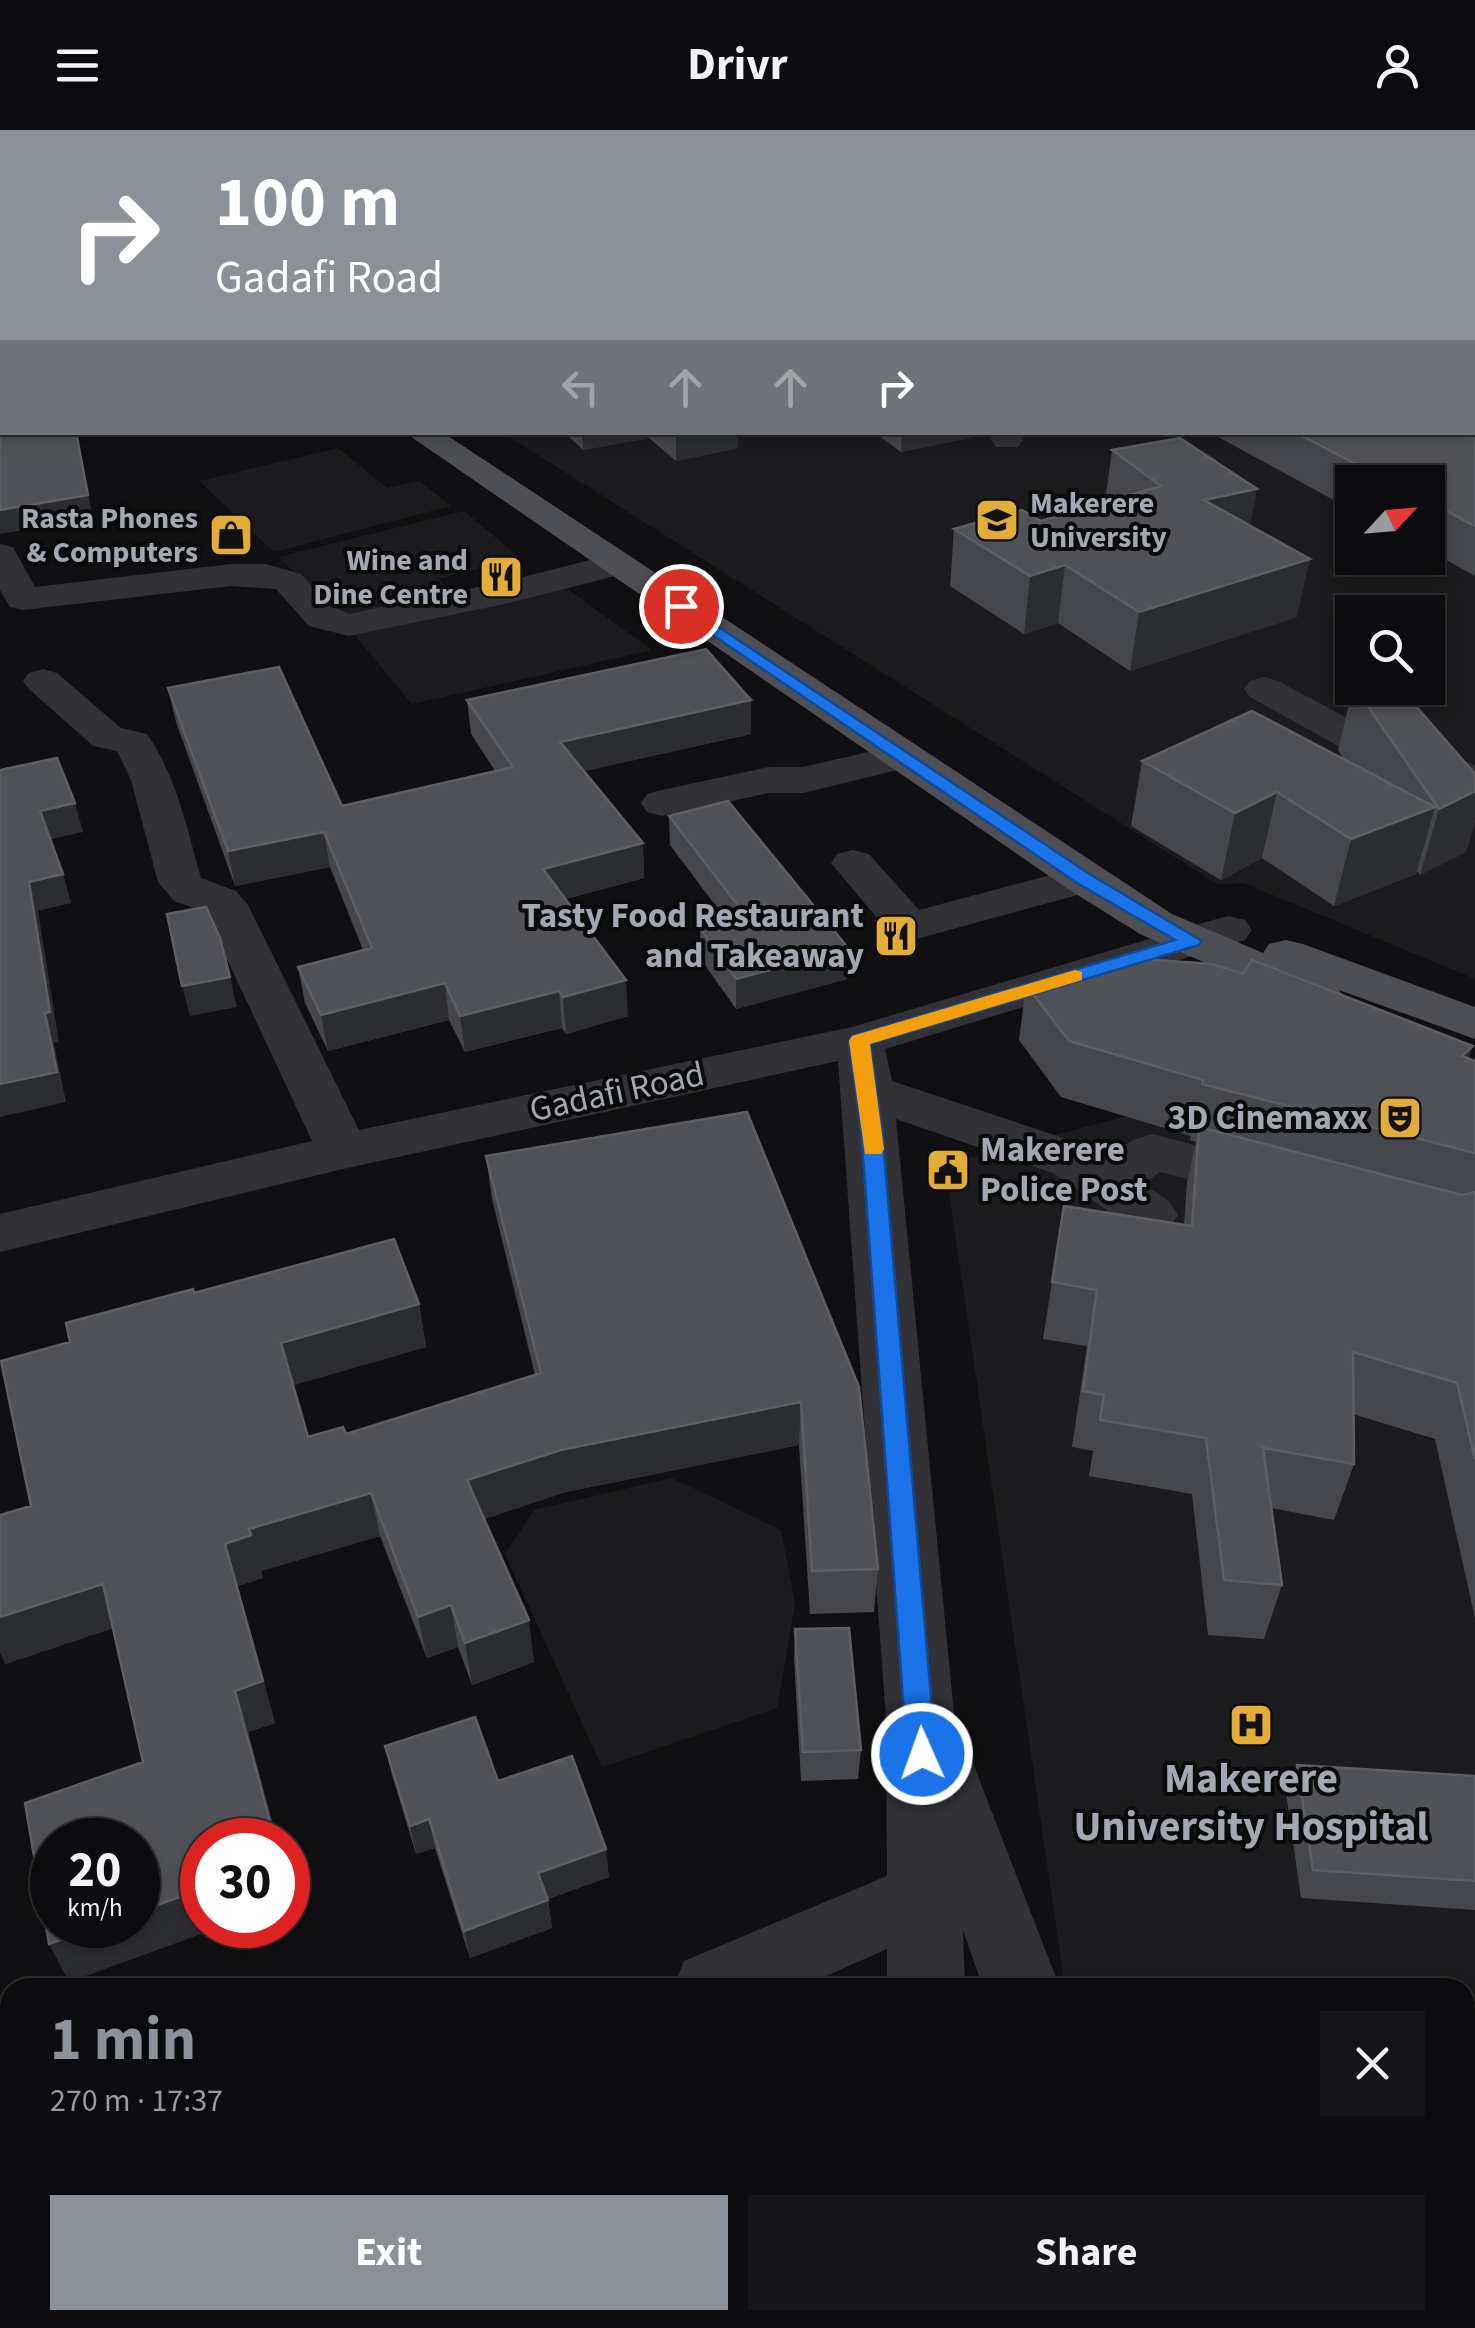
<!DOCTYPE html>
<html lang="en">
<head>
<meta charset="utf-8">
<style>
	:root { --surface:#0c0c0e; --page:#151517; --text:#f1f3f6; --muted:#9a9b9e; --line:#2c2c2e; --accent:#8c9099 }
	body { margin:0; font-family:"Source Sans 3",sans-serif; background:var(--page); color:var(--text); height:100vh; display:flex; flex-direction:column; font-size:38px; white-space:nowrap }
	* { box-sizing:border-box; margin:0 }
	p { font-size:32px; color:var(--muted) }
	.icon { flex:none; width:55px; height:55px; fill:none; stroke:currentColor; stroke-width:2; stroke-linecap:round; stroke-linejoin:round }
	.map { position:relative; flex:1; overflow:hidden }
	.details { position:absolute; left:0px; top:1848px; width:1475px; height:352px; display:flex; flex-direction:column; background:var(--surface); border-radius:30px 30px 0 0; box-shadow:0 5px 15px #0003,0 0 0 2px var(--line) }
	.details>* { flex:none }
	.banner { position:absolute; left:0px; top:0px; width:1475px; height:305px; box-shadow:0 5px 15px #0003,0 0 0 2px var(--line); background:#8c9099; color:#fff; overflow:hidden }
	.needle { width:65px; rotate:64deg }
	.controls { position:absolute; left:1335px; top:335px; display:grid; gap:20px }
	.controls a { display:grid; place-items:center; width:110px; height:110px; border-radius:0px; background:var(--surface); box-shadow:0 5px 15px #0003,0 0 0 2px var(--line); font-size:50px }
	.speed { position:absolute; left:30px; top:1688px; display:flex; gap:20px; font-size:50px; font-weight:700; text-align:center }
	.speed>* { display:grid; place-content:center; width:130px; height:130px; border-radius:50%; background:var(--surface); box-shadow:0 5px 15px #0003,0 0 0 2px var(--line); line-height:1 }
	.speed small { font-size:25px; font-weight:400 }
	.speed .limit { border:15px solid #d22; background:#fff; color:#111 }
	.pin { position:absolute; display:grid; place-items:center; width:85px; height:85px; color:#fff; margin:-42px; border:5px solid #fff; border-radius:50%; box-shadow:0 2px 10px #0007 }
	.me { position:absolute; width:110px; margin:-55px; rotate:358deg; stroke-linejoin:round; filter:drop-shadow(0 0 8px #0008) }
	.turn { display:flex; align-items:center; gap:35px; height:210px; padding:0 50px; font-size:45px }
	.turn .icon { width:130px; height:130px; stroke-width:2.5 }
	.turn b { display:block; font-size:70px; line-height:85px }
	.lanes { display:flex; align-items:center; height:95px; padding:0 50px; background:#0003; justify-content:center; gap:50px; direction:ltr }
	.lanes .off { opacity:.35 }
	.round { display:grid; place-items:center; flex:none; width:105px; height:105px; border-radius:0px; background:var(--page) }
	.summary { display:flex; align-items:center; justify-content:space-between; height:170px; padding:0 50px }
	h1 { font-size:60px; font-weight:700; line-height:75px; color:var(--accent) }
	.primary-button { display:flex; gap:20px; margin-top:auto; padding:20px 50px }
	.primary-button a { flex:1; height:115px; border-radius:0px; background:var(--accent); color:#fff; font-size:40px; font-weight:700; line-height:115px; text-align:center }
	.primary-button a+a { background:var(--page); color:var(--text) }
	header { display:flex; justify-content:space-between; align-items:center; height:130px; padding:0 50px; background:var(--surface); font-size:45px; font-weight:700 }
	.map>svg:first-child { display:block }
</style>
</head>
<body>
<header><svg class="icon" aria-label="menu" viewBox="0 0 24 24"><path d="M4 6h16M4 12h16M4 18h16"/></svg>Drivr<svg class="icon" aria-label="person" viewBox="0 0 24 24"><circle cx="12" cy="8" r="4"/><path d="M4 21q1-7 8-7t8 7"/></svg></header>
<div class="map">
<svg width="1475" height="2198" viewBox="0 0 1475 2198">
	<rect width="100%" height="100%" fill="#101012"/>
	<path fill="#1c1c1e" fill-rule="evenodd" d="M 136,0 L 1475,0 L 1475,849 L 1244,753 L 1219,755 L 503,303 L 1472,302 L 1472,2 ZM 1352,352 L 1428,352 L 1428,428 L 1352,428 ZM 1352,482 L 1428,482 L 1428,558 L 1352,558 Z
		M 338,318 L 387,358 L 419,351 L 451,376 L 274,422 L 199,351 Z
		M 464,381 L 519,427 L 438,449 L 453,464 L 344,493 L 279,427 Z
		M 562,455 L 652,520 L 412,574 L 352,502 Z
		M 1127,986 L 1467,1088 L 1428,1307 L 1475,1333 L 1475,1879 L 1465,1878 L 1465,1858 L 1065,1857 L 945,1034 Z
		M 672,1348 L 781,1400 L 795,1474 L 777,1578 L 602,1637 L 505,1424 L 534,1380 Z"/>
	<path fill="#1d241e" d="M 1465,1878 L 1475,1879 L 1475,2198 L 1181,2198 L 1179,2190 L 1465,2190 Z"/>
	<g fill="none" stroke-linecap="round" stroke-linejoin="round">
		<path fill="#323236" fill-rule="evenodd" d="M 263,0 L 285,0 L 287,2 L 262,2 Z
			M 1472,151 L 1475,151 L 1475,168 L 1472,168 Z
			M 987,302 L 1019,302 L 1023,310 L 1018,317 L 996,317 Z
			M 0,414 L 13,417 L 35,457 L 231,434 L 266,434 L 301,444 L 327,474 L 349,484 L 507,451 L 618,423 L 631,426 L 636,434 L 631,442 L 509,473 L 349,506 L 309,496 L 276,459 L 231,456 L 23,480 L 10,477 L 0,460 Z
			M 43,539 L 57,543 L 121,598 L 147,604 C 177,647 187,699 201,748 L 236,761 L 248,775 L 359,1000 L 852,897 L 1213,790 L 1229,786 L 1245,790 L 1252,800 L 1245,810 L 885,919 L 892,951 L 1091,1017 L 1107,1028 L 1133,1010 L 1152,1004 L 1283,1038 L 1291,1051 L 1283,1064 L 1264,1069 L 1160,1042 L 1144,1054 L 1170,1072 L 1178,1085 L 1170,1098 L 1151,1104 L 1132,1098 L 1053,1043 L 896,989 L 956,1604 L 961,1606 L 971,1628 L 1060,1858 L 983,1858 L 963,1800 L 965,1858 L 887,1858 L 887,1819 L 799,1858 L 673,1858 L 684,1831 L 887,1746 L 886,1588 L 838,931 L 343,1039 L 0,1122 L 0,1084 L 312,1011 L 205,782 L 174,771 L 158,752 L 131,650 L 117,621 L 93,616 L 29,559 L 23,551 L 29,543 Z
			M 1264,547 L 1278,551 L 1368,599 L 1475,635 L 1475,662 L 1340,617 L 1250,567 L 1244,559 L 1250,551 Z
			M 903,614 L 918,617 L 924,626 L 918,635 L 803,663 L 769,663 L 662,686 L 647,682 L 641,673 L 647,664 L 662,660 L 769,637 L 803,637 Z
			M 853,720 L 869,724 L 919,780 L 1084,736 L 1100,739 L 1106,749 L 1100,759 L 909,811 L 893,807 L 831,733 L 837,724 Z
			M 11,2190 L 109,2190 L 106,2198 L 8,2198 Z
			M 889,2190 L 975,2190 L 975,2198 L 889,2198 Z
			M 1072,2190 L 1158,2190 L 1160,2198 L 1074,2198 Z"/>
		<path fill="#4e4f55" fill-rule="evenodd" d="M 78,0 L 102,0 L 103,2 L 80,2 Z
			M 404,302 L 442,302 L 1172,784 L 1263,823 L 1269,814 L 1286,810 L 1303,814 L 1475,877 L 1475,909 L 1339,860 L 1342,865 L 1335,875 L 1318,880 L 1301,875 L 1140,804 L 1068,759 Z"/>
	</g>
	<path fill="#46474d" d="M 541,0 L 1073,0 L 1077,2 L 540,2 Z
		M 1475,265 L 1475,446 L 1428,420 L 1428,352 L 1352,352 L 1352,380 L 1209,302 L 1472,302 Z
		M 564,302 L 738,302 L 738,318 L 676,331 L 649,308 L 583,320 Z
		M 874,302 L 973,302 L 973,307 L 901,322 Z
		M 1112,320 L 1250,396 L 1297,487 L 1130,541 L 1058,493 L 1024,504 L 950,456 L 954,399 L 1041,391 L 1105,372 Z
		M 168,558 L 342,676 L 495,641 L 471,604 L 467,570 L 751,604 L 584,641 L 643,713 L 644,748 L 566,769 L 628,886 L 566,904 L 562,898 L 465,922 L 449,890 L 328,921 L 305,873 L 298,837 L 363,820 L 330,737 L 235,756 L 176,592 Z
		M 1353,558 L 1358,558 L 1475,644 L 1475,691 L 1466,722 L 1420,745 L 1417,741 L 1416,744 L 1334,776 L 1262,728 L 1221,750 L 1131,696 L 1142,631 L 1344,630 L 1338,620 Z
		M 669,686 L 847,849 L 736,879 L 700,828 L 700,798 L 727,791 L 670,715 Z
		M 1243,844 L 1473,916 L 1468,928 L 1475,931 L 1475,1488 L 1435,1309 L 1353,1284 L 1354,1334 L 1334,1390 L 1271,1378 L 1282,1455 L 1264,1509 L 1208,1505 L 1192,1364 L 1089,1346 L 1093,1321 L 1072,1317 L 1087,1216 L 1043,1209 L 1064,1076 L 1184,1095 L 1187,1053 L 1196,1012 L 1190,1010 L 1191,1006 L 1061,967 L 1019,910 L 1026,855 Z
		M 747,982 L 878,1439 L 874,1482 L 810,1484 L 799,1315 L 566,1362 L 484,1389 L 534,1532 L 472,1555 L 458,1517 L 427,1528 L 380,1406 L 261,1441 L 263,1448 L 237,1456 L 275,1593 L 248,1602 L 277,1710 L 202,1710 L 69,1852 L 143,1632 L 113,1498 L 5,1534 L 31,1376 L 70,1212 L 194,1163 L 419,1174 L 426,1217 L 293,1255 L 308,1307 L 346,1304 L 535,1245 L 492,1069 L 486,1026 Z
		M 795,1499 L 861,1620 L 858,1649 L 801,1651 L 794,1529 Z
		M 385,1616 L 498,1651 L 609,1747 L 548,1769 L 552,1798 L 470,1828 L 435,1718 L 416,1724 L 392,1645 Z
		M 1297,1635 L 1475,1646 L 1475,1780 L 1301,1768 L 1286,1664 Z"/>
	<path fill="#2c2d31" d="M 2,87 L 2,108 L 0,109 L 0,88 Z
		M 76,302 L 93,388 L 0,404 L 0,380 Z
		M 582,302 L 648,302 L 649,308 L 583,320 Z
		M 676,302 L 738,302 L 738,318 L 676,331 Z
		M 902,302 L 973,302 L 973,307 L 901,322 Z
		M 1257,359 L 1247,415 L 1204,370 Z
		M 1310,429 L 1297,487 L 1130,541 L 1139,482 Z
		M 1065,435 L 1058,493 L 1024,504 L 1030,446 Z
		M 751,570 L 751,604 L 563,646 L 560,612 Z
		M 1475,661 L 1475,691 L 1466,722 L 1420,745 L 1439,679 Z
		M 1277,662 L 1262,728 L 1221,750 L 1235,683 Z
		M 75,673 L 83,702 L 48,710 L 40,681 Z
		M 1435,677 L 1416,744 L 1334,776 L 1351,709 Z
		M 324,702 L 330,737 L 235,756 L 228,721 Z
		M 643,713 L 644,748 L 546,774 L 543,739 Z
		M 63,744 L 71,773 L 38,781 L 59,912 L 54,913 L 66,972 L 0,987 L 0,954 L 29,752 Z
		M 849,819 L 847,849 L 736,879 L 736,849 Z
		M 230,847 L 237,877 L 190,886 L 182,856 Z
		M 626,850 L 628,886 L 566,904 L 563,867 Z
		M 445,853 L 449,890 L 328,921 L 321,885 Z
		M 559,861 L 562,898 L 465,922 L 460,886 Z
		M 1473,916 L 1454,971 L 1462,926 Z
		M 419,1174 L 426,1217 L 291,1256 L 281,1213 Z
		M 801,1272 L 799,1315 L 566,1362 L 474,1392 L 467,1350 L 561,1320 Z
		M 371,1363 L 380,1406 L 261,1441 L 263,1448 L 237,1456 L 275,1593 L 248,1602 L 277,1710 L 275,1710 L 235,1561 L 225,1414 L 249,1399 Z
		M 103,1454 L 119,1496 L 5,1534 L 0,1523 L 0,1487 Z
		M 451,1475 L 458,1517 L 427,1528 L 418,1487 Z
		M 529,1490 L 534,1532 L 472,1555 L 465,1513 Z
		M 429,1689 L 435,1718 L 416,1724 L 410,1696 Z
		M 606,1719 L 609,1747 L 542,1771 L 538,1743 Z
		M 288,1747 L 294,1770 L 288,1772 Z
		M 202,1759 L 202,1795 L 226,1795 L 69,1852 L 49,1814 L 102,1795 L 138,1795 L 138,1782 Z
		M 548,1770 L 552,1798 L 470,1828 L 464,1801 Z"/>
	<path fill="#505257" stroke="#5d5f65" stroke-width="2.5" d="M 0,0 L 16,0 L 19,2 L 2,2 L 2,87 L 0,88 L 0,27 L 2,26 Z
		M 541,0 L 1022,0 L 1026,2 L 540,2 Z
		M 2,127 L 2,302 L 76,302 L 88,365 L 0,380 L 0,132 Z
		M 1472,264 L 1475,265 L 1475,396 L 1428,371 L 1428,352 L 1391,352 L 1294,302 L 1472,302 Z
		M 1180,308 L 1257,359 L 1204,370 L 1310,429 L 1139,482 L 1065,435 L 1030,446 L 954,399 L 1022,380 L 1041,391 L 1161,356 L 1112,320 Z
		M 706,519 L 751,570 L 560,612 L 643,713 L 543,739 L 626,850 L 563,867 L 559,861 L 460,886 L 445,853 L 321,885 L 298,837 L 372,818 L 324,702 L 228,721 L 168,558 L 279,537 L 342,676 L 513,637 L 467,570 Z
		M 1355,558 L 1415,575 L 1475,644 L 1475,661 L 1439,679 Z
		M 1252,581 L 1435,677 L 1351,709 L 1277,662 L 1235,683 L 1142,631 Z
		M 57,628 L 75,673 L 40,681 L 63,744 L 29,752 L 50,882 L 45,883 L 57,942 L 0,954 L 0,640 Z
		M 728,671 L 849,819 L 736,849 L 700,798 L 746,786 L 669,686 Z
		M 206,777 L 220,808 L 230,847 L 182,856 L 167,784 Z
		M 1141,829 L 1212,834 L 1243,844 L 1252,830 L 1473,916 L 1462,926 L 1475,931 L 1475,1023 L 1202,954 L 1203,950 L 1069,911 L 1026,855 Z
		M 747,982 L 859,1257 L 878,1439 L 812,1441 L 801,1272 L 561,1320 L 467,1350 L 529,1490 L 465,1513 L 451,1475 L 418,1487 L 371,1363 L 249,1399 L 251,1405 L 225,1414 L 263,1551 L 235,1561 L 275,1710 L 202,1710 L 202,1759 L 138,1782 L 138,1710 L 52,1710 L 52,1795 L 102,1795 L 49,1814 L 25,1673 L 143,1632 L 103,1454 L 0,1487 L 0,1385 L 31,1376 L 1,1231 L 70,1212 L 66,1193 L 193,1159 L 194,1163 L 394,1109 L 419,1174 L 281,1213 L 308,1307 L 343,1297 L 346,1304 L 541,1243 L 486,1026 Z
		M 1199,997 L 1462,1065 L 1475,1062 L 1475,1329 L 1457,1253 L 1353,1222 L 1354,1334 L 1263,1318 L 1282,1455 L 1224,1450 L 1206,1308 L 1100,1290 L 1104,1265 L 1083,1261 L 1097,1160 L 1052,1152 L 1064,1076 L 1192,1096 Z
		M 849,1498 L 861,1620 L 803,1622 L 795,1499 Z
		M 475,1587 L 498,1651 L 572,1626 L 606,1719 L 538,1743 L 548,1770 L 464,1801 L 429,1689 L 410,1696 L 385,1616 Z
		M 1297,1635 L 1475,1646 L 1475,1751 L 1313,1740 Z
		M 717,1853 L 797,1854 L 797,1858 L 716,1858 Z"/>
	<path fill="#1a73e8" stroke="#114b97" stroke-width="2.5" d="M 681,472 L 1091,745 L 1202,811 L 1199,815 L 870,914 L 882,1000 L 936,1624 L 932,1633 L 922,1636 L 911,1633 L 907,1624 L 861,1000 L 849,911 L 852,906 L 1175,810 L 1077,753 L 676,480 L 674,476 Z"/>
	<path fill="#f59e0b" d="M 1075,840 L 1082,842 L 1082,850 L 870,914 L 884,1019 L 881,1024 L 865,1024 L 849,911 L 852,906 Z"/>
	<defs>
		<symbol id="university-square" viewBox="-11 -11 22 22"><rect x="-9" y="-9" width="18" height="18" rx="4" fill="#e2ac38" stroke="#0b0b0c"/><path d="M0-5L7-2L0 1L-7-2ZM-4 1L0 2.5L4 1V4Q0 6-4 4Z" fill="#111"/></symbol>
		<symbol id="shop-square" viewBox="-11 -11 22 22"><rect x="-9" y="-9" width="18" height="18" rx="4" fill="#e2ac38" stroke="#0b0b0c"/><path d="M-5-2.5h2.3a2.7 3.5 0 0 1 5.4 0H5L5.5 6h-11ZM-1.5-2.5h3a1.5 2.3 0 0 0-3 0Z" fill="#111"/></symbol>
		<symbol id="restaurant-square" viewBox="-11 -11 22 22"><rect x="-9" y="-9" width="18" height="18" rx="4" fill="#e2ac38" stroke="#0b0b0c"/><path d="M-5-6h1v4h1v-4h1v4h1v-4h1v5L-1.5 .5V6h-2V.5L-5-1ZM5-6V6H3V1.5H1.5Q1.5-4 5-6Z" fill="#111"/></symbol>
		<symbol id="theatre-square" viewBox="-11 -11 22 22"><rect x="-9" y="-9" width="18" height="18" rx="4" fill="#e2ac38" stroke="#0b0b0c"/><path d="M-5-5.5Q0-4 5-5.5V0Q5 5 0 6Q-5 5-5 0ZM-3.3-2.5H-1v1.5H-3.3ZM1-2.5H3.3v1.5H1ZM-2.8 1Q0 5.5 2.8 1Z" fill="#111"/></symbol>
		<symbol id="civic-square" viewBox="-11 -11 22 22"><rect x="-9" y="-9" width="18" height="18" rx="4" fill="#e2ac38" stroke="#0b0b0c"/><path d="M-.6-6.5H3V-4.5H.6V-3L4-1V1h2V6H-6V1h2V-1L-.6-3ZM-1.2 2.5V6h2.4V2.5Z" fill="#111"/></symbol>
		<symbol id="hospital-square" viewBox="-11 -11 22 22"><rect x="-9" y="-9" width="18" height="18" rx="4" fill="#e2ac38" stroke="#0b0b0c"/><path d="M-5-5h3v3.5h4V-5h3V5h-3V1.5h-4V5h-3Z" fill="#111"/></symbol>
	</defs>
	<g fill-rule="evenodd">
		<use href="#university-square" x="972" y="365" width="50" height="50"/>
		<use href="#shop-square" x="206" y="380" width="50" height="50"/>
		<use href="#restaurant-square" x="476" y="422" width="50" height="50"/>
		<use href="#restaurant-square" x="871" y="781" width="50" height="50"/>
		<use href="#theatre-square" x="1375" y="963" width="50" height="50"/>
		<use href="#civic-square" x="923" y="1015" width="50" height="50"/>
		<use href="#hospital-square" x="1226" y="1570" width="50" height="50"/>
	</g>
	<g text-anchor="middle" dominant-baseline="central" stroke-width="8" stroke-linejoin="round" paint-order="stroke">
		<g font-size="30" font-weight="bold" fill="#a3a7b1" stroke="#0b0b0c" text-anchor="end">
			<text x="1030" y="373" text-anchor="start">Makerere<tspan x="1030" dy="34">University</tspan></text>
			<text x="198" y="388">Rasta Phones<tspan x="198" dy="34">&amp; Computers</tspan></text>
			<text x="468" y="430">Wine and<tspan x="468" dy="34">Dine Centre</tspan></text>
		</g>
		<g font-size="35" font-weight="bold" fill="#a3a7b1" stroke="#0b0b0c" text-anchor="end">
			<text x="864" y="786">Tasty Food Restaurant<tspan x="864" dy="40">and Takeaway</tspan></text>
			<text x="1368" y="988">3D Cinemaxx</text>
			<text x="980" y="1020" text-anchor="start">Makerere<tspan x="980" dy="40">Police Post</tspan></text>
		</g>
		<g font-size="35" fill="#a3a7b1" stroke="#0b0b0c">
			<text transform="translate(617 962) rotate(-12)">Gadafi Road</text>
		</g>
		<g font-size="42" font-weight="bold" fill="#a3a7b1" stroke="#0b0b0c">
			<text x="1251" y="1649">Makerere<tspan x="1251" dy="48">University Hospital</tspan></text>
		</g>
	</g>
</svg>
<div class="controls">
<a><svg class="needle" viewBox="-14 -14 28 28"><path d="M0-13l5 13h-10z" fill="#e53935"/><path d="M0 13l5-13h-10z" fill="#9a9b9e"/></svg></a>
<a><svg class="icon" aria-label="search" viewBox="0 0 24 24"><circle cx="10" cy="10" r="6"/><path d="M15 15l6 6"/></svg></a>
</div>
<div class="speed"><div>20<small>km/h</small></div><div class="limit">30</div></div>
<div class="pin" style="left:681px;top:476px;background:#d93025"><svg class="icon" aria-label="arrive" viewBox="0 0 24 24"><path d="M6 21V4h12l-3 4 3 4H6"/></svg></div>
<svg class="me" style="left:922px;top:1624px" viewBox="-20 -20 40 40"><circle r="17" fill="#1a73e8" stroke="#fff" stroke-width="3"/><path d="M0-11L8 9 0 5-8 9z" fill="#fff"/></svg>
<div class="banner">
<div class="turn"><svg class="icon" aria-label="right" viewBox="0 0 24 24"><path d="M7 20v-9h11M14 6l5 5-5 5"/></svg><div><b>100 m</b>Gadafi Road</div></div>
<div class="lanes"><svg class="icon off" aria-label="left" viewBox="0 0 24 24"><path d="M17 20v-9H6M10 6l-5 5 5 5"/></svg><svg class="icon off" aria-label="ahead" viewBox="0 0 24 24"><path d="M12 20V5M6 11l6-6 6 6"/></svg><svg class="icon off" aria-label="ahead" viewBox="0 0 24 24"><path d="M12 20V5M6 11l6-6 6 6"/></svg><svg class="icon" aria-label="right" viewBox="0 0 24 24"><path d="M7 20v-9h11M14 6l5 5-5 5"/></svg></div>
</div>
<section class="details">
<div class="summary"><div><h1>1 min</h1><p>270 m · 17:37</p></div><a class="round"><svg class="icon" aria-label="close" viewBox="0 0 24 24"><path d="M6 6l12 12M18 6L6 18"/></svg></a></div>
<div class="primary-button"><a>Exit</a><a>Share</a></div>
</section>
</div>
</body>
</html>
